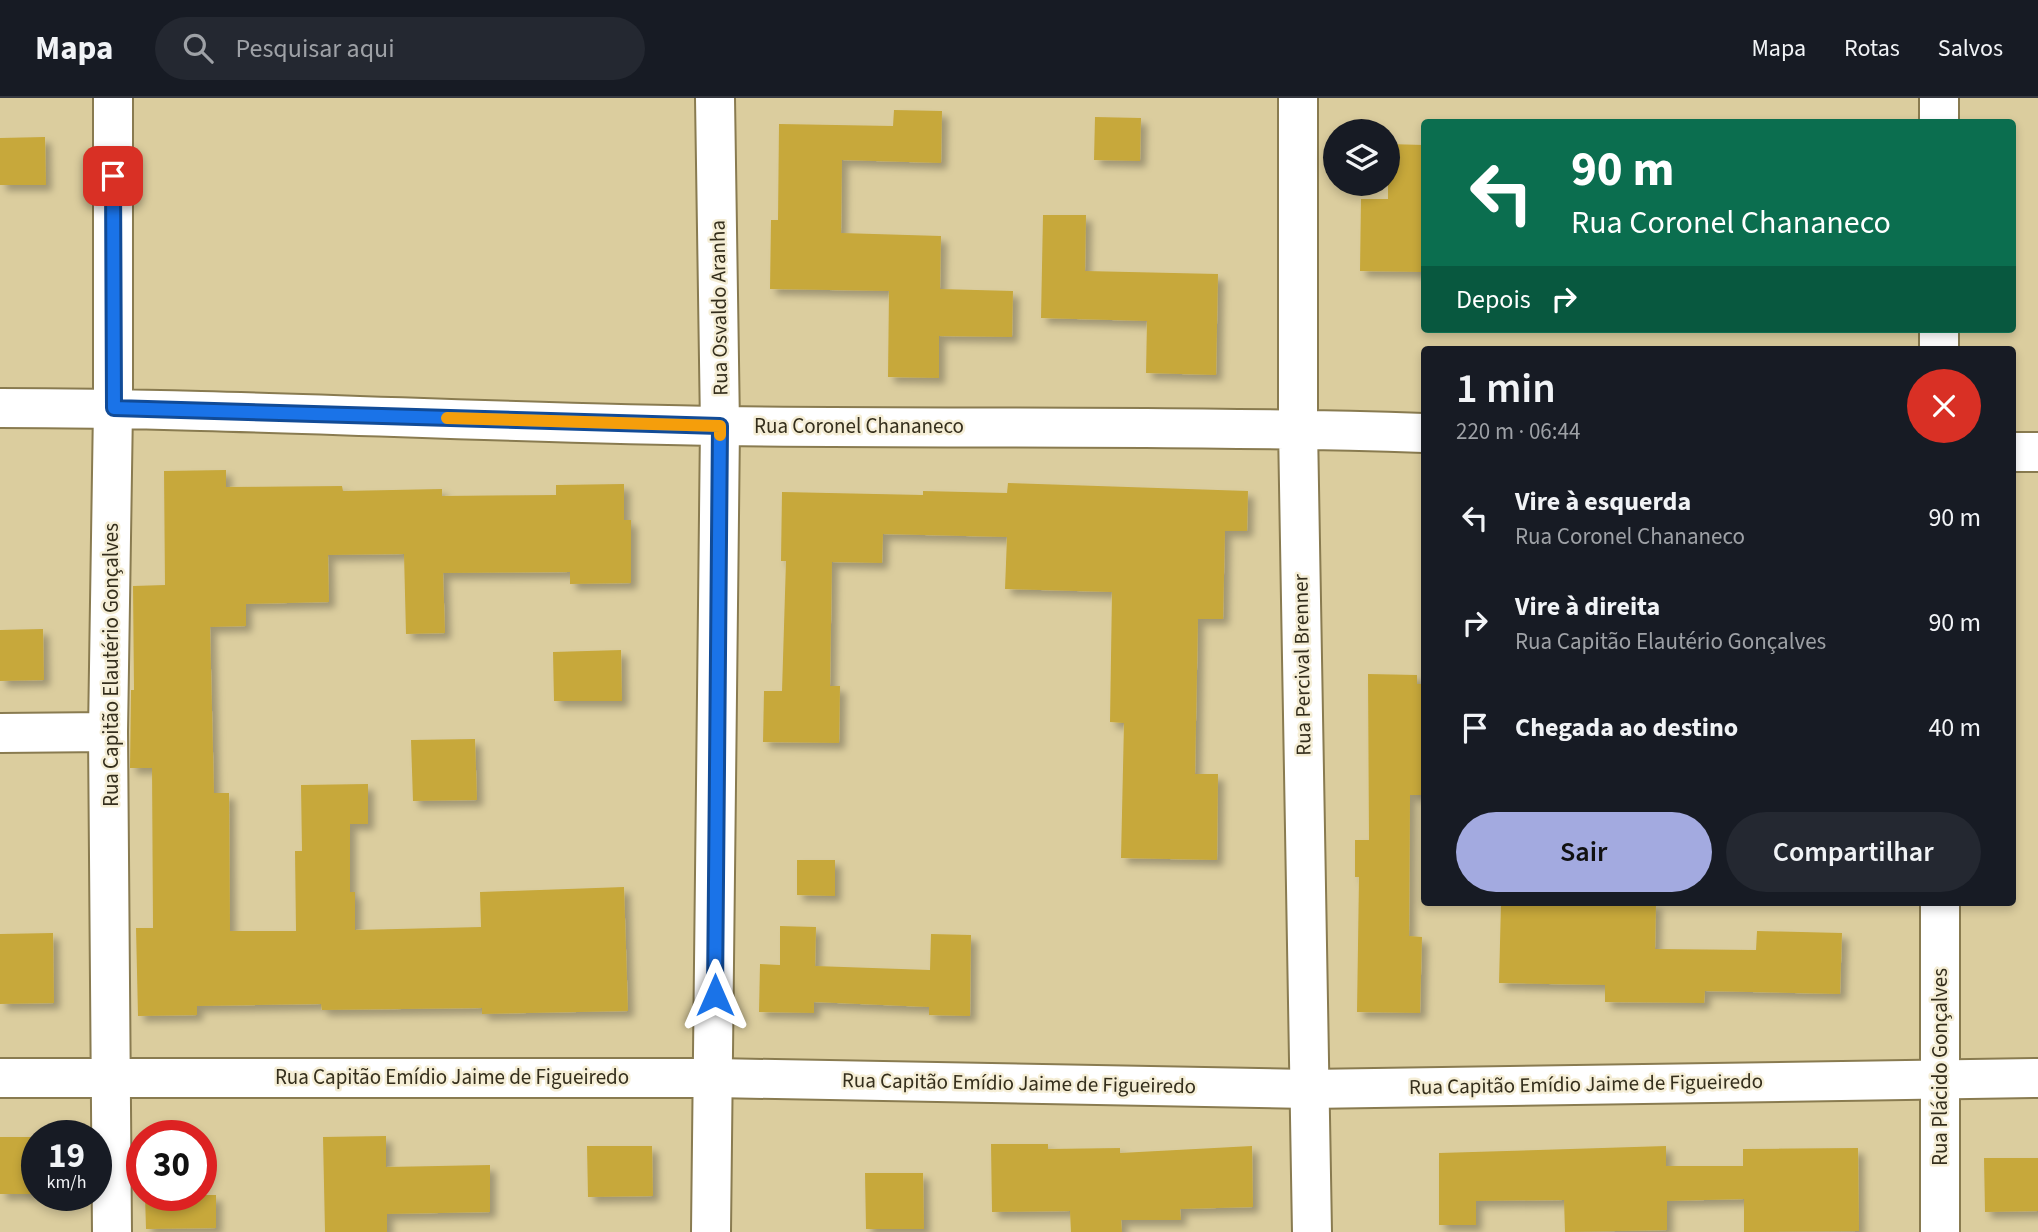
<!DOCTYPE html>
<html lang="pt">
<head>
<meta charset="utf-8">
<style>
	:root { --surface:#171b24; --page:#242831; --text:#f1f3f6; --muted:#9ea1a6; --line:#363941; --accent:#a3aae0 }
	body { margin:0; font-family:"Source Sans 3",sans-serif; background:var(--page); color:var(--text); height:100vh; display:flex; flex-direction:column; font-size:26px; white-space:nowrap }
	* { box-sizing:border-box; margin:0 }
	p { font-size:23px; color:var(--muted) }
	.icon { flex:none; width:38px; height:38px; fill:none; stroke:currentColor; stroke-width:2; stroke-linecap:round; stroke-linejoin:round }
	.map { position:relative; flex:1; overflow:hidden }
	.details { position:absolute; left:1421px; top:248px; width:595px; height:560px; display:flex; flex-direction:column; background:var(--surface); border-radius:7px; box-shadow:0 4px 10px #0003 }
	.details>* { flex:none }
	.banner { position:absolute; left:1421px; top:21px; width:595px; height:214px; border-radius:7px; box-shadow:0 4px 10px #0003; background:#0b6e4f; color:#fff; overflow:hidden }
	.tools { position:absolute; left:1323px; top:21px; display:grid; gap:14px }
	.tools a { display:grid; place-items:center; width:77px; height:77px; border-radius:50%; background:var(--surface); box-shadow:0 4px 10px #0003; font-size:35px }
	.speed { position:absolute; left:21px; top:1022px; display:flex; gap:14px; font-size:35px; font-weight:700; text-align:center }
	.speed>* { display:grid; place-content:center; width:91px; height:91px; border-radius:50%; background:var(--surface); box-shadow:0 4px 10px #0003; line-height:1 }
	.speed small { font-size:18px; font-weight:400 }
	.speed .limit { border:10px solid #d22; background:#fff; color:#111 }
	.pin { position:absolute; display:grid; place-items:center; width:60px; height:60px; color:#fff; margin:-30px; border-radius:14px; box-shadow:0 4px 10px #0006 }
	.me { position:absolute; width:77px; margin:-38px; rotate:0deg; stroke-linejoin:round; filter:drop-shadow(0 0 5px #0008) }
	.turn { display:flex; align-items:center; gap:24px; height:147px; padding:0 35px; font-size:32px }
	.turn .icon { width:91px; height:91px; stroke-width:2.5 }
	.turn b { display:block; font-size:49px; line-height:60px }
	.then { display:flex; align-items:center; height:66px; padding:0 35px; background:#0003; gap:14px; font-size:26px }
	.round { display:grid; place-items:center; flex:none; width:74px; height:74px; border-radius:37px; background:var(--page) }
	.summary { display:flex; align-items:center; justify-content:space-between; height:119px; padding:0 35px }
	h1 { font-size:42px; font-weight:600; line-height:52px }
	.primary-button { display:flex; gap:14px; margin-top:auto; padding:14px 35px }
	.primary-button a { flex:1; height:80px; border-radius:42px; background:var(--accent); color:#111; font-size:28px; font-weight:600; line-height:80px; text-align:center }
	.primary-button a+a { background:var(--page); color:var(--text) }
	ul { padding:0; list-style:none }
	li { display:flex; align-items:center; gap:21px; height:105px; padding:0 35px }
	li div { flex:1 }
	li b { display:block; font-size:26px }
	li em { font-style:normal }
	header { display:flex; align-items:center; gap:42px; box-sizing:border-box; height:98px; padding:0 35px; background:var(--surface); border-bottom:2px solid var(--line) }
	header strong { font-size:33px }
	nav { display:flex; gap:38px; margin-inline-start:auto; font-size:24px }
	.search { width:490px; height:63px; background:var(--page); display:flex; align-items:center; gap:18px; box-sizing:border-box; padding:0 24px; border-radius:38px; color:var(--muted); font-size:26px }
	.map>svg:first-child { display:block }
</style>
</head>
<body>
<header>
<strong>Mapa</strong>
<div class="search"><svg class="icon" aria-label="search" viewBox="0 0 24 24"><circle cx="10" cy="10" r="6"/><path d="M15 15l6 6"/></svg>Pesquisar aqui</div>
<nav><a>Mapa</a><a>Rotas</a><a>Salvos</a></nav>
</header>
<div class="map">
<svg width="2038" height="1134" viewBox="0 0 2038 1134">
	<defs>
		<filter id="shadow"><feDropShadow dx="6" dy="6" stdDeviation="3.5" flood-color="#0004"/></filter>
	</defs>
	<rect width="100%" height="100%" fill="#dbcd9e"/>
	<path fill="#c7a83b" filter="url(#shadow)" d="M 894,12 L 942,13 L 941,65 L 842,62 L 841,135 L 941,138 L 940,191 L 1013,193 L 1012,239 L 939,238 L 939,280 L 888,279 L 889,193 L 770,191 L 771,122 L 778,122 L 779,26 L 893,28 Z
		M 1095,19 L 1141,20 L 1140,63 L 1094,62 Z
		M 45,39 L 46,87 L 0,87 L 0,40 Z
		M 1388,46 L 1424,47 L 1424,174 L 1360,173 L 1361,101 L 1388,101 Z
		M 1043,117 L 1086,117 L 1085,173 L 1218,176 L 1216,277 L 1146,275 L 1147,223 L 1041,220 Z
		M 226,372 L 226,389 L 342,388 L 343,393 L 442,391 L 442,398 L 556,397 L 556,387 L 624,386 L 624,422 L 631,422 L 631,485 L 570,486 L 570,474 L 443,475 L 445,535 L 406,536 L 404,456 L 328,457 L 329,504 L 246,506 L 246,528 L 210,529 L 214,695 L 229,695 L 230,833 L 296,833 L 295,753 L 302,753 L 301,687 L 368,686 L 368,726 L 350,726 L 350,794 L 355,794 L 355,832 L 481,829 L 480,794 L 624,789 L 628,913 L 482,916 L 482,910 L 322,912 L 321,906 L 197,908 L 197,917 L 138,918 L 136,830 L 153,830 L 152,670 L 130,670 L 131,592 L 134,592 L 133,488 L 165,487 L 164,373 Z
		M 1008,385 L 1248,393 L 1247,433 L 1225,433 L 1223,521 L 1198,521 L 1195,676 L 1218,676 L 1217,762 L 1121,760 L 1124,625 L 1110,624 L 1112,494 L 1005,491 L 1007,439 L 883,436 L 882,465 L 832,464 L 830,588 L 840,588 L 839,645 L 763,644 L 764,593 L 782,593 L 786,463 L 781,463 L 782,394 L 923,397 L 923,393 L 1007,395 Z
		M 43,531 L 44,582 L 0,583 L 0,532 Z
		M 621,552 L 622,603 L 554,603 L 553,554 Z
		M 1368,576 L 1417,577 L 1417,586 L 1424,586 L 1422,697 L 1410,697 L 1409,838 L 1422,839 L 1420,915 L 1357,914 L 1359,779 L 1355,779 L 1355,742 L 1369,742 Z
		M 475,641 L 477,702 L 413,703 L 411,642 Z
		M 797,762 L 835,762 L 835,798 L 797,797 Z
		M 1501,805 L 1656,805 L 1655,851 L 1756,852 L 1757,833 L 1842,835 L 1840,896 L 1705,893 L 1704,905 L 1605,904 L 1605,887 L 1499,885 Z
		M 780,828 L 816,829 L 815,868 L 930,872 L 931,836 L 971,837 L 970,918 L 929,917 L 929,909 L 814,904 L 814,915 L 759,914 L 760,866 L 780,867 Z
		M 53,835 L 54,905 L 0,906 L 0,836 Z
		M 386,1038 L 386,1069 L 490,1067 L 490,1114 L 387,1116 L 387,1134 L 325,1134 L 323,1039 Z
		M 0,1039 L 32,1039 L 33,1096 L 0,1096 Z
		M 991,1046 L 1048,1046 L 1048,1051 L 1120,1050 L 1120,1055 L 1252,1048 L 1253,1109 L 1180,1111 L 1181,1122 L 1121,1122 L 1122,1134 L 1071,1134 L 1070,1113 L 992,1114 Z
		M 587,1048 L 652,1048 L 653,1098 L 588,1099 Z
		M 1666,1048 L 1666,1068 L 1743,1068 L 1743,1051 L 1858,1050 L 1859,1133 L 1744,1134 L 1744,1101 L 1667,1103 L 1667,1132 L 1565,1134 L 1564,1102 L 1476,1103 L 1476,1127 L 1439,1127 L 1439,1055 Z
		M 1984,1060 L 2038,1060 L 2038,1113 L 1985,1114 Z
		M 865,1075 L 923,1075 L 924,1131 L 866,1131 Z
		M 145,1097 L 216,1097 L 216,1130 L 146,1131 Z"/>
	<g fill="none" stroke-linecap="round" stroke-linejoin="round">
		<defs>
			<path id="minor" d="M 1298,0 L 1298,330 L 1312,1134
				M 1939,24 L 1939,0
				M 1939,252 L 1939,231
				M 0,310 C 241,310 482,325 723,328 C 957,331 1191,327 1424,335
				M 2012,354 L 2038,354
				M 0,635 L 108,634
				M 1940,805 L 1940,1134
				M 112,1134 L 108,634 L 113,310 L 113,0
				M 711,1134 L 720,328 L 715,0"/>
			<path id="secondary" d="M 0,980 L 715,980 L 1308,991 L 2038,980"/>
		</defs>
		<use href="#minor" stroke="#897b50" stroke-width="42"/>
		<use href="#secondary" stroke="#897b50" stroke-width="42"/>
		<use href="#minor" stroke="#fff" stroke-width="38"/>
		<use href="#secondary" stroke="#fff" stroke-width="38"/>
	</g>
	<g fill="none" stroke-linecap="round" stroke-linejoin="round">
		<defs>
			<path id="route" d="M 113,78 L 114,310 L 720,328 L 715,897"/>
		</defs>
		<use href="#route" stroke="#114b97" stroke-width="18"/>
		<use href="#route" stroke="#1a73e8" stroke-width="12"/>
		<path stroke="#f59e0b" stroke-width="12" d="M 447,320 L 720,328 L 720,337"/>
	</g>
	<g text-anchor="middle" dominant-baseline="central" stroke-width="5" stroke-linejoin="round" paint-order="stroke">
		<g font-size="21" fill="#342e1c" stroke="#f5eed6">
			<text transform="translate(719 210) rotate(-91)">Rua Osvaldo Aranha</text>
			<text x="859" y="328">Rua Coronel Chananeco</text>
			<text transform="translate(111 567) rotate(-90)">Rua Capitão Elautério Gonçalves</text>
			<text transform="translate(1302 567) rotate(-91)">Rua Percival Brenner</text>
			<text transform="translate(1940 969) rotate(-90)">Rua Plácido Gonçalves</text>
			<text x="452" y="979">Rua Capitão Emídio Jaime de Figueiredo</text>
			<text transform="translate(1019 985) rotate(1)">Rua Capitão Emídio Jaime de Figueiredo</text>
			<text transform="translate(1586 986) rotate(-1)">Rua Capitão Emídio Jaime de Figueiredo</text>
		</g>
	</g>
</svg>
<div class="tools">
<a><svg class="icon" aria-label="layers" viewBox="0 0 24 24"><path d="M12 4l9 5-9 5-9-5zM3 14l9 5 9-5"/></svg></a>
</div>
<div class="speed"><div>19<small>km/h</small></div><div class="limit">30</div></div>
<div class="pin" style="left:113px;top:78px;background:#d93025"><svg class="icon" aria-label="arrive" viewBox="0 0 24 24"><path d="M6 21V4h12l-3 4 3 4H6"/></svg></div>
<svg class="me" style="left:715px;top:897px" viewBox="-20 -20 40 40"><path d="M0-17L14 15 0 8-14 15z" fill="#1a73e8" stroke="#fff" stroke-width="4"/></svg>
<div class="banner">
<div class="turn"><svg class="icon" aria-label="left" viewBox="0 0 24 24"><path d="M17 20v-9H6M10 6l-5 5 5 5"/></svg><div><b>90 m</b>Rua Coronel Chananeco</div></div>
<div class="then">Depois<svg class="icon" aria-label="right" viewBox="0 0 24 24"><path d="M7 20v-9h11M14 6l5 5-5 5"/></svg></div>
</div>
<section class="details">
<div class="summary"><div><h1>1 min</h1><p>220 m · 06:44</p></div><a class="round" style="background:#d93025;color:#fff"><svg class="icon" aria-label="close" viewBox="0 0 24 24"><path d="M6 6l12 12M18 6L6 18"/></svg></a></div>
<ul>
<li><svg class="icon" aria-label="left" viewBox="0 0 24 24"><path d="M17 20v-9H6M10 6l-5 5 5 5"/></svg><div><b>Vire à esquerda</b><p>Rua Coronel Chananeco</p></div><em>90 m</em></li>
<li><svg class="icon" aria-label="right" viewBox="0 0 24 24"><path d="M7 20v-9h11M14 6l5 5-5 5"/></svg><div><b>Vire à direita</b><p>Rua Capitão Elautério Gonçalves</p></div><em>90 m</em></li>
<li><svg class="icon" aria-label="arrive" viewBox="0 0 24 24"><path d="M6 21V4h12l-3 4 3 4H6"/></svg><div><b>Chegada ao destino</b></div><em>40 m</em></li>
</ul>
<div class="primary-button"><a>Sair</a><a>Compartilhar</a></div>
</section>
</div>
</body>
</html>
